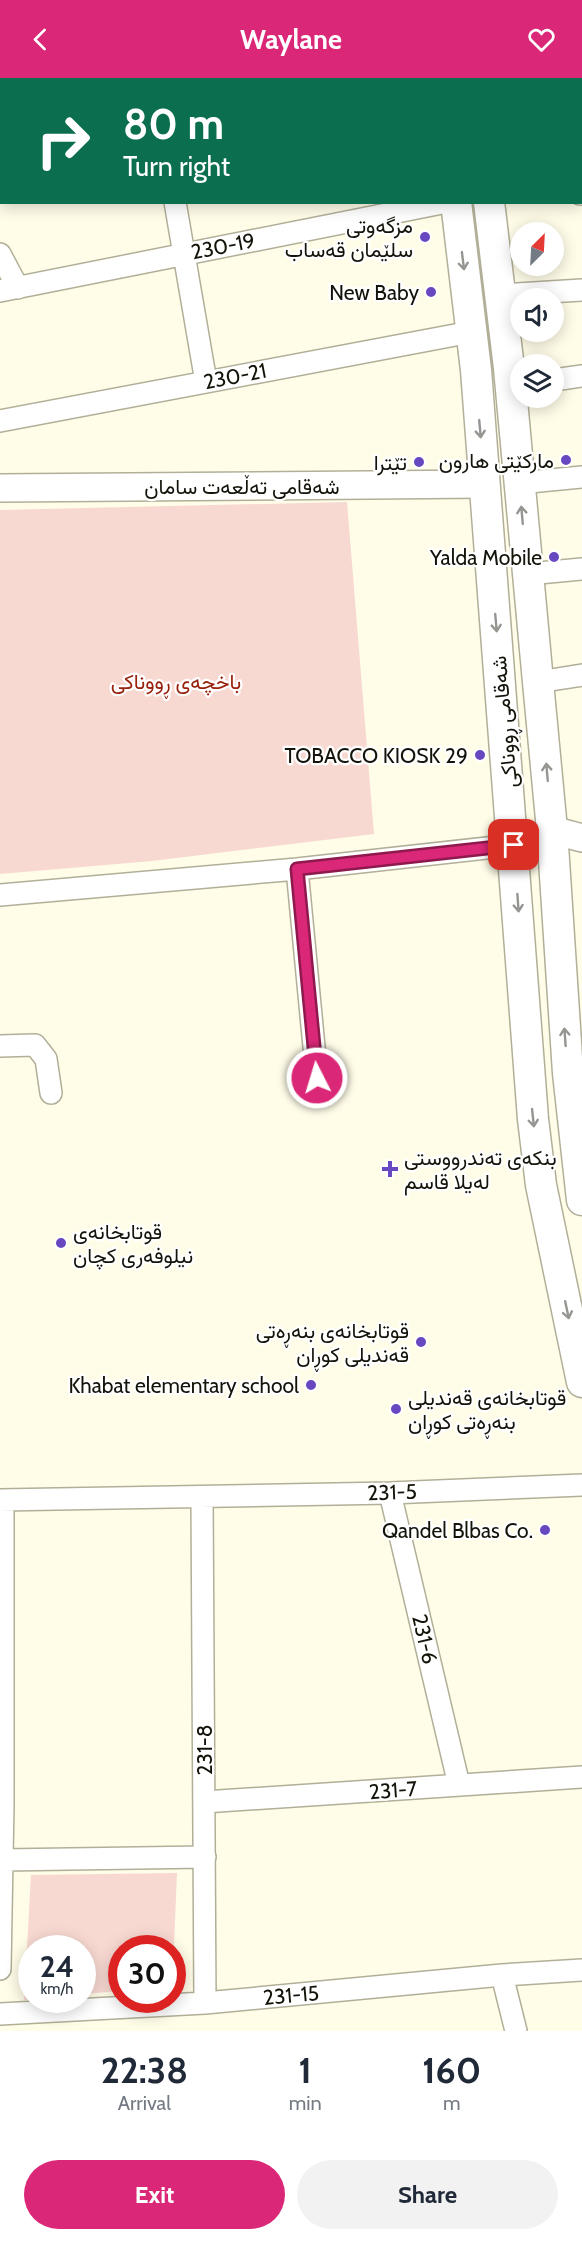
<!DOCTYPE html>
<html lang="en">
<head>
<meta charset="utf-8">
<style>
	:root { --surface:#fff; --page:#f2f2f3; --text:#1f2937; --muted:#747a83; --accent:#db2777 }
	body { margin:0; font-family:Cabin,Vazirmatn,sans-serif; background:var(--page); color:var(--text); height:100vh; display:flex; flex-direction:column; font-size:22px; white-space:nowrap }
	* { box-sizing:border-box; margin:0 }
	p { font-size:20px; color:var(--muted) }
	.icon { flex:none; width:33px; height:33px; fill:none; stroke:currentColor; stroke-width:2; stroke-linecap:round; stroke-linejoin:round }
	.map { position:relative; height:1953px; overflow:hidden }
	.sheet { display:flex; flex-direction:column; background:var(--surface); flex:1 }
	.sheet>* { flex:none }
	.top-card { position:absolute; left:0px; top:0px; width:582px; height:126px; box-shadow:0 3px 15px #0003; background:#0b6e4f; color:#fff; overflow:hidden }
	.needle { width:39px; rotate:24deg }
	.fabs { position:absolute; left:510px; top:144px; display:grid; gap:12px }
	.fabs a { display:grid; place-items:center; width:54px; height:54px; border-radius:50%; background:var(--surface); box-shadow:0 3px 15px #0003; font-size:30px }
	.speed { position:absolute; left:18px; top:1857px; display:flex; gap:12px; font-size:30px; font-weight:700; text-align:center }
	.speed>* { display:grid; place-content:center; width:78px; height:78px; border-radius:50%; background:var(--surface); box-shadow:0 3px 15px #0003; line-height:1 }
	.speed small { font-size:15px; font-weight:400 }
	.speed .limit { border:9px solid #d22; background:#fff; color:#111 }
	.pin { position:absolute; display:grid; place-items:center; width:51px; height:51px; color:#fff; margin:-26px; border-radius:12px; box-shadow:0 3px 9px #0006 }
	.me { position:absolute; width:66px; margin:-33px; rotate:355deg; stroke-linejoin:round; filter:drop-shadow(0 0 4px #0008) }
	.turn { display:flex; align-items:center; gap:21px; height:126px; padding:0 24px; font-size:27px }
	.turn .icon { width:78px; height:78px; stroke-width:2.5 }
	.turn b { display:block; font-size:42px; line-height:51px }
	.eta { display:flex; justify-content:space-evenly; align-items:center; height:102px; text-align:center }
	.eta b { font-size:36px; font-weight:700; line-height:42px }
	.primary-button { display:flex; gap:12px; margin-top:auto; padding:12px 24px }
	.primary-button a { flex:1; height:69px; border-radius:36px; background:var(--accent); color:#fff; font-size:24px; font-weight:700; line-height:69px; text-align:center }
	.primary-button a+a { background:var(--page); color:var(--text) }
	header { display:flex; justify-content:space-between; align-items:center; height:78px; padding:0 24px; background:var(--accent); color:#fff; font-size:27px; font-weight:700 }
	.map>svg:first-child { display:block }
</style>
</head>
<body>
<header><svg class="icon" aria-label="back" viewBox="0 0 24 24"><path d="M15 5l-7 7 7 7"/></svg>Waylane<svg class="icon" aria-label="heart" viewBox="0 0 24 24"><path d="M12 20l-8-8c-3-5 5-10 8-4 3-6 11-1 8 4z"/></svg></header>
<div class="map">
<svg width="582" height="1953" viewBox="0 0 582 1953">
	<rect width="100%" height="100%" fill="#fffce8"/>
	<path fill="#f8d9d2" d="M 347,424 L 374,756 L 152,783 L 0,796 L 0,432 Z
		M 177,1795 L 173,1891 L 172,1870 L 122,1870 L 121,1913 L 83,1916 L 82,1870 L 32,1870 L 31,1921 L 24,1922 L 31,1797 Z"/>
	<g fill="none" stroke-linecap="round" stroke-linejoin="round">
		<defs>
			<path id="minor" d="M 153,0 L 153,2
				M 392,2 L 399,0
				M 580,7 L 582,7
				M 0,79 L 2,78
				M 580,116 L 582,116
				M 175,124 L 206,304
				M 0,176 L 18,210
				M 0,213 L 447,124
				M 500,217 L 582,212
				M 554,302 L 582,298
				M 0,343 L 471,254
				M 519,405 L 582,399
				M 528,496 L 582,491
				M 538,604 L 582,597
				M 297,791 L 317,1000
				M 0,817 L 297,791 L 514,767
				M 0,968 L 35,967 L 46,981 L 51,1015
				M 390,1415 L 459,1707
				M 202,1419 L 205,1925
				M 0,1422 L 390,1415 L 582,1407
				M 204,1724 L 582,1699
				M 3,1782 L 205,1779
				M 0,1891 L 3,1725 L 3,1422
				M 502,1897 L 516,1953
				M 0,1936 L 205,1925 L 502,1897 L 582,1892"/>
			<path id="tertiary" d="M 0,410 L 485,406
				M 552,752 L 582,760"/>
			<path id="secondary" d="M 441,0 L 441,2
				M 474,0 L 474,2
				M 456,124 L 476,292 L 533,1041 L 541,1107 L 582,1304
				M 489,124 L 509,290 L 538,604 L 552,752 L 568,995 L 582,1122"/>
		</defs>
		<use href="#minor" stroke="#b2af98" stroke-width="24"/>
		<use href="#tertiary" stroke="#b2af98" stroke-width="30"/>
		<use href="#secondary" stroke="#b2af98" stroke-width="33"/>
		<use href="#minor" stroke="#fff" stroke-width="21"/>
		<use href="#tertiary" stroke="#fff" stroke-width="27"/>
		<use href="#secondary" stroke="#fff" stroke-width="30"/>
	</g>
	<defs><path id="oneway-shaft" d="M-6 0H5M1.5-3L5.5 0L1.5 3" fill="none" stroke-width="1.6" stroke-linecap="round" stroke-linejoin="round" transform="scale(1.5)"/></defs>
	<g stroke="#959591">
		<use href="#oneway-shaft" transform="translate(463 183) rotate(83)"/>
		<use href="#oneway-shaft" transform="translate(480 351) rotate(85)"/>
		<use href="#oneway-shaft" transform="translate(522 437) rotate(-95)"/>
		<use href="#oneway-shaft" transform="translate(496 545) rotate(85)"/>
		<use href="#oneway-shaft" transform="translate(547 694) rotate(-95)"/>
		<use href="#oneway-shaft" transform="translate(518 825) rotate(86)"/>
		<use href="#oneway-shaft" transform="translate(565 959) rotate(-94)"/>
		<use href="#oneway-shaft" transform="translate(533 1040) rotate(84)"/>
		<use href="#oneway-shaft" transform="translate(567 1232) rotate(78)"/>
	</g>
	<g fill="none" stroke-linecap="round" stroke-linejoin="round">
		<defs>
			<path id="route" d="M 317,1000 L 297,791 L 514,767"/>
		</defs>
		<use href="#route" stroke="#8e194d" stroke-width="15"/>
		<use href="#route" stroke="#db2777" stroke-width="10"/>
	</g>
	<g fill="#6848c1" stroke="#fff" stroke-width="2">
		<circle cx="425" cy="159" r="6"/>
		<circle cx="431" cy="214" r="6"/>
		<circle cx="566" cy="382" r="6"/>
		<circle cx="419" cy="384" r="6"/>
		<circle cx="554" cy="479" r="6"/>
		<circle cx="480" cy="677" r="6"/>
		<path d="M387 1082h6v6h6v6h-6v6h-6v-6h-6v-6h6z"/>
		<circle cx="61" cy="1165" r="6"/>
		<circle cx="421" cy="1264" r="6"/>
		<circle cx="311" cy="1307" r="6"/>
		<circle cx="396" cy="1331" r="6"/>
		<circle cx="545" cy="1452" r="6"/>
	</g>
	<g text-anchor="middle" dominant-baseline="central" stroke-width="4.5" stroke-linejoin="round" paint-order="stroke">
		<g font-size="21" fill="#14130a" stroke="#fff" text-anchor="end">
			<text x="413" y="147">مزگەوتی<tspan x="413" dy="24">سلێمان قەساب</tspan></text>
			<text x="419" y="214">New Baby</text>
			<text x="554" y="382">مارکێتی هارون</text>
			<text x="407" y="384">تێترا</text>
			<text x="542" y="479">Yalda Mobile</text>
			<text x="468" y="677">TOBACCO KIOSK 29</text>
			<text x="404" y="1079" text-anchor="start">بنکەی تەندرووستی<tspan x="404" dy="24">لەیلا قاسم</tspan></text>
			<text x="73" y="1153" text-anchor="start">قوتابخانەی<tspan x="73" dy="24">نیلوفەری کچان</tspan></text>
			<text x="409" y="1252">قوتابخانەی بنەڕەتی<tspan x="409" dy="24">قەندیلی کوڕان</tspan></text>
			<text x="299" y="1307">Khabat elementary school</text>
			<text x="408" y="1319" text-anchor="start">قوتابخانەی قەندیلی<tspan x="408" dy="24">بنەڕەتی کوڕان</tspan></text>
			<text x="533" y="1452">Qandel Blbas Co.</text>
		</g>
		<g font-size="21" fill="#14130a" stroke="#fff">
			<text transform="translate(223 168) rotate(-11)">230-19</text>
			<text transform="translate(235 298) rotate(-11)">230-21</text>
			<text x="242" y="408">شەقامی تەڵعەت سامان</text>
			<text transform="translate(504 644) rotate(-95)">شەقامی ڕووناکی</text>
			<text transform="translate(392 1414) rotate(-2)">231-5</text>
			<text transform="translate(425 1561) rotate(77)">231-6</text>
			<text transform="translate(204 1672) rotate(-90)">231-8</text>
			<text transform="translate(393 1712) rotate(-4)">231-7</text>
			<text transform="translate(291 1917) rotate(-5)">231-15</text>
		</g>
		<g font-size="21" fill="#98210c" stroke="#fff">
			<text x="176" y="603">باخچەی ڕووناکی</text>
		</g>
	</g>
</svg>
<div class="fabs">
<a><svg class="needle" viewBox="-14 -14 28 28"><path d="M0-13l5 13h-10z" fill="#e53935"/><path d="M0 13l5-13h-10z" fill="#747a83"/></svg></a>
<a><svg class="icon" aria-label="sound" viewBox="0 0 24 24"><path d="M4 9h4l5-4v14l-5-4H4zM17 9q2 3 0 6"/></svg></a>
<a><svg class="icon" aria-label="layers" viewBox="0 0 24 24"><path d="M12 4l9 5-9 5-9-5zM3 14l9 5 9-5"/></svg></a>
</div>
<div class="speed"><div>24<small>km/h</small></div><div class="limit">30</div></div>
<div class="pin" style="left:514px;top:767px;background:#d93025"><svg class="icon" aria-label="arrive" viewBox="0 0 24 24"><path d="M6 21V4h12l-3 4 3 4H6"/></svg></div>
<svg class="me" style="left:317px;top:1000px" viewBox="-20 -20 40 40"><circle r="17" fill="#db2777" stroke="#fff" stroke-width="3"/><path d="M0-11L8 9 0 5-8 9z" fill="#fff"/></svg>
<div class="top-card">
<div class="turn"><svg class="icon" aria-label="right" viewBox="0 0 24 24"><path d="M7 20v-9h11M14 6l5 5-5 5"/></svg><div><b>80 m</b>Turn right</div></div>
</div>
</div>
<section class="sheet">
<div class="eta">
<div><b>22:38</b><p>Arrival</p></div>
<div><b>1</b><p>min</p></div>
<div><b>160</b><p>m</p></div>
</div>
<div class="primary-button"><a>Exit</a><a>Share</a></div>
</section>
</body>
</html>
